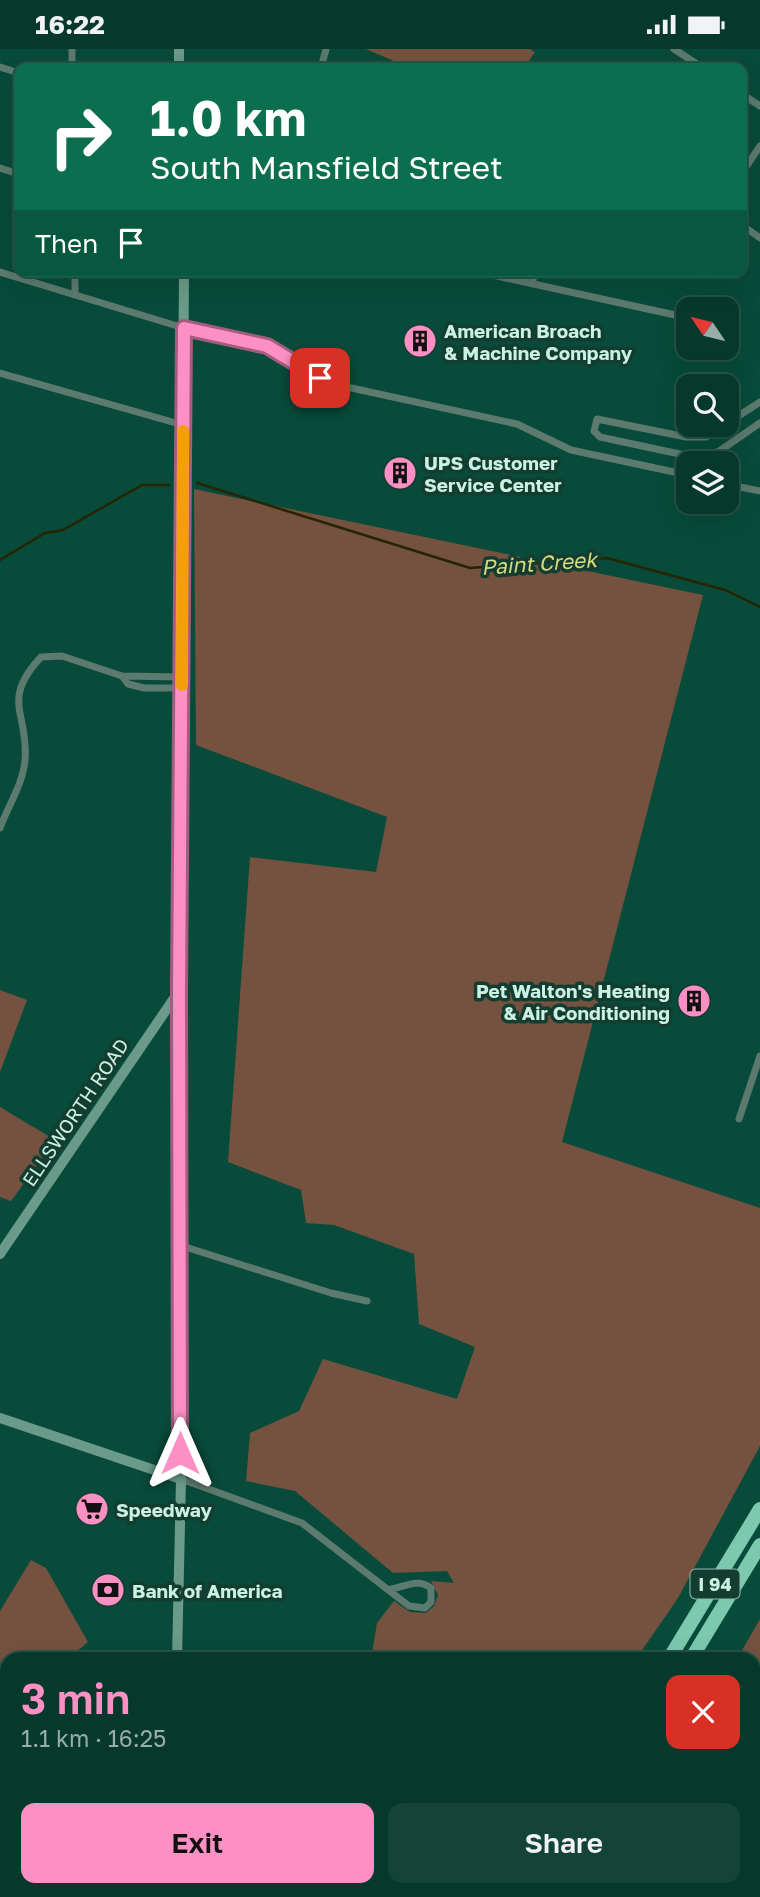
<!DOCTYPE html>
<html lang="en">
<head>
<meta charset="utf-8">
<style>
	:root { --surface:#06382c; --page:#144338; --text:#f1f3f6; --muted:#98aca9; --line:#275248; --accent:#fc8fc3 }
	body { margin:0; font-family:"Golos Text",sans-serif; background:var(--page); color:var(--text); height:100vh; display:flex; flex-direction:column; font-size:26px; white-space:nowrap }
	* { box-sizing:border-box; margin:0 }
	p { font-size:23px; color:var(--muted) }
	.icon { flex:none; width:38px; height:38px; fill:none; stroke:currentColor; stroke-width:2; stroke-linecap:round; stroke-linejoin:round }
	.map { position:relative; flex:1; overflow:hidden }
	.side { position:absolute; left:0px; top:1603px; width:761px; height:245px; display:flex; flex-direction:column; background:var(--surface); border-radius:21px 21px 0 0; box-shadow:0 7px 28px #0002,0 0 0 2px var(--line) }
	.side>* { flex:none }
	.guide { position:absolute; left:14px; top:14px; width:733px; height:214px; border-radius:14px; box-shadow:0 7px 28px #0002,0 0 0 2px var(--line); background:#0b6e4f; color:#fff; overflow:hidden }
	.needle { width:46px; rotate:305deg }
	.fabs { position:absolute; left:676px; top:248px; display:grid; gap:14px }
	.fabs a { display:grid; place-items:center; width:63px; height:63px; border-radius:14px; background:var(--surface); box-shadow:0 7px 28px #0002,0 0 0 2px var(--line); font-size:35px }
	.pin { position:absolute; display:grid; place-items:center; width:60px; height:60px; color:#fff; margin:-30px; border-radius:14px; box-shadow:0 4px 10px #0006 }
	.me { position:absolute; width:77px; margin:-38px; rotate:0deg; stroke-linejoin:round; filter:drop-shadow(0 0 5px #0008) }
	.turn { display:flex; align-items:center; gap:24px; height:147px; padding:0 21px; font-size:32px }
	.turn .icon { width:91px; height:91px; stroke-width:2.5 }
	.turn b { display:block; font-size:49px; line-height:60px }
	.then { display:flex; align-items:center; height:66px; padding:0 21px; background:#0003; gap:14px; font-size:26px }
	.round { display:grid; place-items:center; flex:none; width:74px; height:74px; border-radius:14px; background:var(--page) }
	.headline { display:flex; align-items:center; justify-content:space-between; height:119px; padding:0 21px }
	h1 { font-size:42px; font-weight:600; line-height:52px; color:var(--accent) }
	.cta { display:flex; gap:14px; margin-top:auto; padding:14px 21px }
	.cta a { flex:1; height:80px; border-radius:14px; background:var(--accent); color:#111; font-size:28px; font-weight:600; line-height:80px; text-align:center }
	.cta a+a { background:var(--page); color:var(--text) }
	.status { display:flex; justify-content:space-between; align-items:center; height:49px; padding:0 35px; background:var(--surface); direction:ltr }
	.status svg { height:19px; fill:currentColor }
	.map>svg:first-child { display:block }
</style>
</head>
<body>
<div class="status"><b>16:22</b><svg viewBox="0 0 49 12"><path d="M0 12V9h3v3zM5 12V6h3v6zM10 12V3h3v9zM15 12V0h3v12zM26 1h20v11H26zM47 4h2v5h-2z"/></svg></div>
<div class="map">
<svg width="760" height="1848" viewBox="0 0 760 1848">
	<rect width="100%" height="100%" fill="#084b3a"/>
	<path fill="#74523f" d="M 366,0 L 529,0 L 535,3 L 524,19 L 410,19 Z
		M 194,440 L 703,546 L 562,1093 L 760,1159 L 760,1397 L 678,1549 L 636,1610 L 371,1610 L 377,1574 L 394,1552 L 410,1563 L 426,1564 L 434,1557 L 438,1546 L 431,1532 L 454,1534 L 447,1522 L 393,1524 L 295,1442 L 246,1432 L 250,1384 L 299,1362 L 323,1310 L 457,1350 L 475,1298 L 419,1275 L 414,1205 L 334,1176 L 306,1174 L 301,1141 L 228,1113 L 250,808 L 376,823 L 387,768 L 196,696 Z
		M 0,941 L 27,951 L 0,1023 Z
		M 0,1058 L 55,1091 L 11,1152 L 0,1148 Z
		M 31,1511 L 46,1519 L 88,1593 L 68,1610 L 7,1610 L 7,1751 L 4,1771 L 7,1774 L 7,1841 L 86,1841 L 94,1848 L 0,1848 L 0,1562 Z
		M 760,1570 L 760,1798 L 754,1802 L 754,1610 L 737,1610 Z
		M 318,1841 L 468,1841 L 463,1848 L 318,1848 L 315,1846 Z
		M 622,1841 L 707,1841 C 688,1848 647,1847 623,1844 Z"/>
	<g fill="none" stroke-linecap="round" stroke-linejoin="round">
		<path stroke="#252503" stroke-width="2.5" d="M 197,434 L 470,519 L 607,509 L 725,541 L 760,558
			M 0,511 L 45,484 L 63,481 L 142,436 L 169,436"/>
		<path stroke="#5c7a6f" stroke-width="7" d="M 674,0 L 703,19
			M 0,18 L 19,24
			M 72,19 L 72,0
			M 321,19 L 326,0
			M 742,45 L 760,57
			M 0,119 L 19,125
			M 742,124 L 760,97
			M 742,176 L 760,189
			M 75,222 L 75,246
			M 474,222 L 684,268
			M 0,223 L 184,279 L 267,297 L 309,324 L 333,335 L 517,375 L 571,401 L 688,426
			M 532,235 L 535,222
			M 0,324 L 183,376
			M 760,353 L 706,388 L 686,388 L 597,370 L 594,382 L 600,388 L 689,407 L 718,403 L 760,374
			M 726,435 L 760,442
			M 122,627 L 128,635 L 144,639 L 182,639
			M 0,779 C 8,757 23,735 25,711 C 29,664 0,652 41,608 L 62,607 L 122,627 L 182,628
			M 739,1070 L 760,1007
			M 179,1196 L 331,1244 L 367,1252
			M 181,1430 L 302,1474 L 409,1557 L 425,1559 L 431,1553 L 431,1539 C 419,1529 406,1537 391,1540"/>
		<path stroke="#6a9a89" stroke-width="10" d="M 179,0 L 179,19
			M 0,1205 L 179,942
			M 0,1369 L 181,1430
			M 177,1610 L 181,1430 L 179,942 L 184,222
			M 171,1848 L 171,1841"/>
		<path stroke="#7cc9af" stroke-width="14" d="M 669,1610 L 760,1460
			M 691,1610 L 760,1496
			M 162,1848 L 164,1841
			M 185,1848 L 185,1841
			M 493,1848 L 498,1841
			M 506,1848 L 511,1841
			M 531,1848 L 536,1841"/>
	</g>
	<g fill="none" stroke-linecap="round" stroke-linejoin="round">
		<defs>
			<path id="route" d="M 180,1404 L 179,942 L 184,279 L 267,297 L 320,329"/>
		</defs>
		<use href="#route" stroke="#a45d7f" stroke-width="18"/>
		<use href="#route" stroke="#fc8fc3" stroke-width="12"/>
		<path stroke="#f59e0b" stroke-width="12" d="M 182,636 L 183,382"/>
	</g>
	<defs>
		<symbol id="building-disc" viewBox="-11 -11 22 22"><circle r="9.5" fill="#fc8fc3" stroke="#143d31"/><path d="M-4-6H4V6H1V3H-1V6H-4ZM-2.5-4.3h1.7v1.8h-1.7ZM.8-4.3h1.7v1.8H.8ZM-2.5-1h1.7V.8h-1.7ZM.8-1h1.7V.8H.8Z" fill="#111"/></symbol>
		<symbol id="supermarket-disc" viewBox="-11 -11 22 22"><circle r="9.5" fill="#fc8fc3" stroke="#143d31"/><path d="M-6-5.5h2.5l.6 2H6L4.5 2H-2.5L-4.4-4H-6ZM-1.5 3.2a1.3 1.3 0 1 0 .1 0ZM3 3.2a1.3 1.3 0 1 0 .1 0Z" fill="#111"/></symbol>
		<symbol id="bank-disc" viewBox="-11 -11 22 22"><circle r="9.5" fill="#fc8fc3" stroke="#143d31"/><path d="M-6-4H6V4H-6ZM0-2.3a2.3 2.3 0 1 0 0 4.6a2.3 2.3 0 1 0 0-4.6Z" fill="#111"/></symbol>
	</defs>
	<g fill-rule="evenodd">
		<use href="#building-disc" x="401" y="273" width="38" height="38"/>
		<use href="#building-disc" x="381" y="405" width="38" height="38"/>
		<use href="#building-disc" x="675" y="933" width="38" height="38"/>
		<use href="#supermarket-disc" x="73" y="1441" width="38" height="38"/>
		<use href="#bank-disc" x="89" y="1522" width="38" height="38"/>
	</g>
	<g text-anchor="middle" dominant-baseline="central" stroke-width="7" stroke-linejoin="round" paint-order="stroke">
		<rect fill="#143d31" stroke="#95bbae" stroke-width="2" x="690.5" y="1520.5" width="49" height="29" rx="5"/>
		<g font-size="18" font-weight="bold" fill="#ccf1e3">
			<text x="715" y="1535">I 94</text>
		</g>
		<g font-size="19" font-weight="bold" fill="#ccf1e3" stroke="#143d31" text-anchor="start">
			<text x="444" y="281">American Broach<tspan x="444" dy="22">&amp; Machine Company</tspan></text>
			<text x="424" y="413">UPS Customer<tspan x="424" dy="22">Service Center</tspan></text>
			<text x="670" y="941" text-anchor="end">Pet Walton's Heating<tspan x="670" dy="22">&amp; Air Conditioning</tspan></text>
			<text x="116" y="1460">Speedway</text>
			<text x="132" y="1541">Bank of America</text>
		</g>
		<g font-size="19" fill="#ccf1e3" stroke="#143d31">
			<text transform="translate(75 1063) rotate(-56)">ELLSWORTH ROAD</text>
		</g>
		<g font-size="21" font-style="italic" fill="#d7db7d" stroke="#143d31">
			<text transform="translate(539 514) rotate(-4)">Paint Creek</text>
		</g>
	</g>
</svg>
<div class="fabs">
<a><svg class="needle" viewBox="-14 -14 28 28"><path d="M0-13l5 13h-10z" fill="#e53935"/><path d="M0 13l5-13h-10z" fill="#98aca9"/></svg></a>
<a><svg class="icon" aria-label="search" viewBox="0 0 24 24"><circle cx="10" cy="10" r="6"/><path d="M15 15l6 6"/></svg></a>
<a><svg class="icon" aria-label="layers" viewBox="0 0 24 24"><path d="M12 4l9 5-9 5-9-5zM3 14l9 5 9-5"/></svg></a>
</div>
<div class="pin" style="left:320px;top:329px;background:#d93025"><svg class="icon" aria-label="arrive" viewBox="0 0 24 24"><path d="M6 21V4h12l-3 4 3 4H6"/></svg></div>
<svg class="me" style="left:180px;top:1404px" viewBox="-20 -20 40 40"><path d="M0-17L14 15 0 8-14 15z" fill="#fc8fc3" stroke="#fff" stroke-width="4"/></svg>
<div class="guide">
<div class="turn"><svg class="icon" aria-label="right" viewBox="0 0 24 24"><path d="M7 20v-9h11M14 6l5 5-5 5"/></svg><div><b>1.0 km</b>South Mansfield Street</div></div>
<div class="then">Then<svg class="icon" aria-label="arrive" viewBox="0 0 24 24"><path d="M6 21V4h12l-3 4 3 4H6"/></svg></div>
</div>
<section class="side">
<div class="headline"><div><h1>3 min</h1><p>1.1 km · 16:25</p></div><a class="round" style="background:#d93025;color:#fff"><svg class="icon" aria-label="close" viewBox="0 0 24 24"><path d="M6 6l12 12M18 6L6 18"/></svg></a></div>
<div class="cta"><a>Exit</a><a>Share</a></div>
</section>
</div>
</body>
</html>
